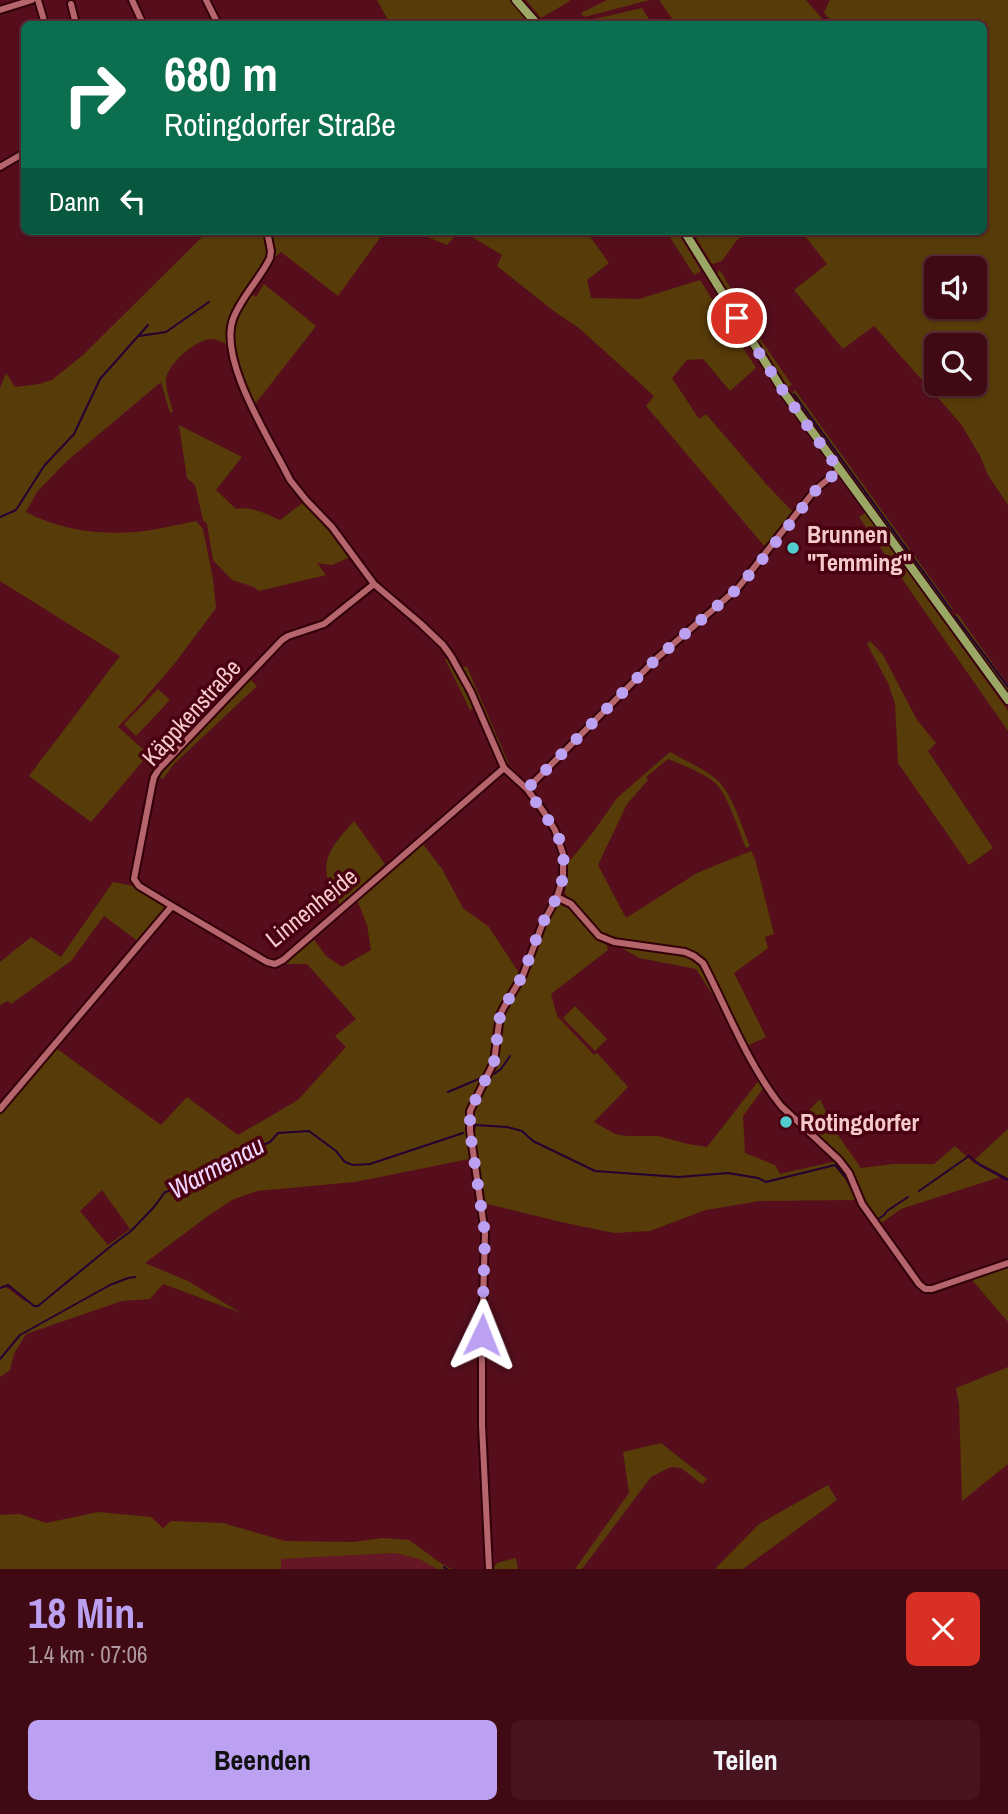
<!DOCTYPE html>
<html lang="de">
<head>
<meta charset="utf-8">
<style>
	:root { --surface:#400a15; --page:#47131e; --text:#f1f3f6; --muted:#ae9aa0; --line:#592b34; --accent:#bca0f2 }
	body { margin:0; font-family:"Archivo Narrow",sans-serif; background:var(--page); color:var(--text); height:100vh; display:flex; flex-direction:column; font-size:26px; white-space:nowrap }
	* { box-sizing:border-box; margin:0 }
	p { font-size:23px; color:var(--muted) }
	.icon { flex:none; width:38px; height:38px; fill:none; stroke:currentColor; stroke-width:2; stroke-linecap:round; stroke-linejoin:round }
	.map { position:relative; height:1569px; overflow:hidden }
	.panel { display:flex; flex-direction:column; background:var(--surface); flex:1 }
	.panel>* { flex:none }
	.top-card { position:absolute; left:21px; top:21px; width:966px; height:214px; border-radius:10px; box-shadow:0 2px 5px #0004,0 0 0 2px var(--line); background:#0b6e4f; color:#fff; overflow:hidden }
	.tools { position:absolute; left:924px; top:256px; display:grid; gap:14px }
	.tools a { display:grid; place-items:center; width:63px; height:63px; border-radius:10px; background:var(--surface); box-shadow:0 2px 5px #0004,0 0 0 2px var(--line); font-size:35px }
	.pin { position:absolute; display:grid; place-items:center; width:60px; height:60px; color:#fff; margin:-30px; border:4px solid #fff; border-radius:50%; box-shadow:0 2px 7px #0007 }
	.me { position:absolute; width:77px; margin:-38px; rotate:2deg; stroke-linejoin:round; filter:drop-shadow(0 0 5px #0008) }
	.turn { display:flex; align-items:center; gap:24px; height:147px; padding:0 28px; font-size:32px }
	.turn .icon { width:91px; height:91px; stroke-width:2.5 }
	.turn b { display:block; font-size:49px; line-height:60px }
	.then { display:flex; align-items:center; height:66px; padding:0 28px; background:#0003; gap:14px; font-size:26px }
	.round { display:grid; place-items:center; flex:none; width:74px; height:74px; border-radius:10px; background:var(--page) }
	.summary { display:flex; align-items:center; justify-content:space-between; height:119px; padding:0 28px }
	h1 { font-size:42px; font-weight:700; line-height:52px; color:var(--accent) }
	.primary-button { display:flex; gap:14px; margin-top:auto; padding:14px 28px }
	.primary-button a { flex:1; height:80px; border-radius:10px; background:var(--accent); color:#111; font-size:28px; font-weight:700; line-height:80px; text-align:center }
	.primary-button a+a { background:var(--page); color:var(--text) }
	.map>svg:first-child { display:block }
</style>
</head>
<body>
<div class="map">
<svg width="1008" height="1569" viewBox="0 0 1008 1569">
	<rect width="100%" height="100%" fill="#560e1c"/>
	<path fill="#661725" d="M 395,1553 L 419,1559 L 437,1569 L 281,1569 L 281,1559 Z"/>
	<path fill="#573b09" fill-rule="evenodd" d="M 377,0 L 509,0 L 530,24 L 390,24 Z
		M 526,0 L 569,0 L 570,1 L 541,18 Z
		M 607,0 L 650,0 L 584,17 L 581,13 Z
		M 659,0 L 806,0 L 827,24 L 688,24 L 684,20 L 676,24 Z
		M 830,0 L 1008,0 L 1008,505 L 988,475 L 980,456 L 961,424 L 874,326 L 843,349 L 794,290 L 827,264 L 801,231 L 984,231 L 984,24 L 834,24 L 824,13 ZM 936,268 L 975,268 L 975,306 L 936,306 ZM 936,345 L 975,345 L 975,383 L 936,383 Z
		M 642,8 L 652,24 L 574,24 L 577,23 Z
		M 199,231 L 265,231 L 269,251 L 267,257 C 249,285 228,310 227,344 C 222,342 216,339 211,339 C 195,340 168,364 166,379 C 165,389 171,403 173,412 L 170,413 L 161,382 L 67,461 L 37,492 L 26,512 C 60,530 99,535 137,532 C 156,530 176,525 196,521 L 203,529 L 213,579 L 216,608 L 175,663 L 139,705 L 118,727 L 160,764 L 154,771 L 143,761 L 91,822 L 29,776 L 120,656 L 0,581 L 0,388 L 6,373 L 15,387 L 39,384 L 52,380 L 83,355 L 202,237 Z
		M 270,231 L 385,231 L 338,296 L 281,252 L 274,258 Z
		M 413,231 L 442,231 L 454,237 L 447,245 Z
		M 462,231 L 586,231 L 609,263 L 587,280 L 591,298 L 639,299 L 700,280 L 756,368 L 730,391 L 703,359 L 687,360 L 672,378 L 699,419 L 706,414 L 767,485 L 793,512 L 766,548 L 646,406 L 654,396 L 579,328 L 555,312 L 497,266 L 502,255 Z
		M 666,231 L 677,231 L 701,271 L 694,275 Z
		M 692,231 L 749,231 L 737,240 L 722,261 L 712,264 Z
		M 720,270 L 753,328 L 792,385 L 788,387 L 717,273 Z
		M 264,284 L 316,326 L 256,403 L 253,402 C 241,379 227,350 235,323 C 238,313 245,303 251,294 L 256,297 Z
		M 795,390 L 953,609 L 949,612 L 792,393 Z
		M 179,425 L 242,457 L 216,490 L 236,509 C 252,506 266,514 280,520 L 304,502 L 329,529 L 350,557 L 332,565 L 317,563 L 326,575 L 259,591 L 254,587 L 232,580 L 213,560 L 207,524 L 203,520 L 195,485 L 187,478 Z
		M 865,513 L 1008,711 L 1008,731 L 859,517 Z
		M 957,613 L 1008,685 L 1008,692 L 953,617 Z
		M 870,641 L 883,655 L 917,720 L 936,743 L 928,751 L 993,848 L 969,865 L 898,763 L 895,704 L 888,683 L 867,644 Z
		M 445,659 L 449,659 L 475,707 L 470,710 Z
		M 460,666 L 467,667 L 509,764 L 506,762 Z
		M 250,679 L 257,686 L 174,764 L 163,779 L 158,777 L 161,772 L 222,710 Z
		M 158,689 L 170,700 L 136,736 L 124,724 Z
		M 670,752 C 684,760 707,770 718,781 C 733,795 742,828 750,846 L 746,848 C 739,831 729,799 718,786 C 708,774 682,765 668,759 L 646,777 L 648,780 L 627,804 L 598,865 L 626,918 L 697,873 L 751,851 L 755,859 L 774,934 L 765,937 L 768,948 L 734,973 L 766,1037 L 747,1046 L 706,960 L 695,952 L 686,949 L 617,941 L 599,933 L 565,894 L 568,863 L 594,831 L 617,798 Z
		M 354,821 L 385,864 L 340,905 C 315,866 327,851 354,821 Z
		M 423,844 L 442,869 L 463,908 L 489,927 L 519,973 L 500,1005 L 494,1029 L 489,1062 L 466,1112 L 466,1130 L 469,1159 L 355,1182 L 257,1191 L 232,1200 L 208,1216 L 145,1263 L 188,1281 L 241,1313 L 163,1284 L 150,1299 L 122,1301 L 26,1334 L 14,1354 L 10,1370 L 0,1377 L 0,1289 L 6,1287 L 26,1302 L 28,1300 L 8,1284 L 0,1287 L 0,1115 L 56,1048 L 161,1125 L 187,1097 L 238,1135 L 298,1100 L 346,1047 L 335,1036 L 356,1019 L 307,964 L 286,964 L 313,938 L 326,956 L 342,967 L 371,950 L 367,925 L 357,900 ZM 102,1190 L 130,1229 L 108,1245 L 80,1211 Z
		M 113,882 L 133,886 L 164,904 L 165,909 L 139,942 L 104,916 L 71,961 L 11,1004 L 8,1001 L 0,1005 L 0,962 L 31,937 L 61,957 Z
		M 559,904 C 580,911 585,931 605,941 L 608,950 L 551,994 L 557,1016 L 594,1055 L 597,1053 L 628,1087 L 594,1122 L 615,1134 L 627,1136 L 658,1136 L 688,1144 L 707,1147 L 760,1079 L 765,1086 L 743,1116 L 745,1153 L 775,1165 L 780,1174 L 836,1161 L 846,1175 L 856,1200 L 760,1201 L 706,1210 L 650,1231 L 614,1233 L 561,1222 L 483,1203 L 472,1125 L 473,1111 L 496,1063 L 506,1008 L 525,976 L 545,926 Z
		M 617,945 L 684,954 C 703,962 708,978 716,995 L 714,997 L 696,969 L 639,958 Z
		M 575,1006 L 607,1039 L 595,1051 L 563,1018 Z
		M 820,1099 L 837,1134 L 861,1168 L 893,1164 L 934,1164 L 955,1146 L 974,1163 L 1000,1177 L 901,1209 L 880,1224 L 863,1198 L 851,1171 L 817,1135 L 814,1127 L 804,1116 Z
		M 1008,1129 L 1008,1178 L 974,1160 Z
		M 1008,1266 L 1008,1322 L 972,1280 Z
		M 1008,1367 L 1008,1464 L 962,1501 L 959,1404 L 956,1388 Z
		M 661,1443 L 707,1479 L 702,1484 L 681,1468 L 671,1467 L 651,1477 L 582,1569 L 575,1569 L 629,1493 L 623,1452 Z
		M 828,1485 L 837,1500 L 743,1569 L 715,1569 L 759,1524 Z
		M 98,1512 L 151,1517 L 163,1528 L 171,1521 L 223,1523 L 285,1541 L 353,1542 L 383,1538 L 409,1540 L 442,1564 L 452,1569 L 437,1569 L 419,1559 L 395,1553 L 281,1559 L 281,1569 L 0,1569 L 0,1515 L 20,1514 L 46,1523 Z
		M 516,1558 L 518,1569 L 493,1569 L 497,1563 Z"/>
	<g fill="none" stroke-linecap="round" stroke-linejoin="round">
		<path stroke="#250033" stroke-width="2" d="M 139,336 L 166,332 L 209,302
			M 794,394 L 951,610
			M 0,517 L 16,510 L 44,466 L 74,434 L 100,379 L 148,325
			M 955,616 L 1008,687
			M 494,1074 L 501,1069 L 510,1056
			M 448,1092 L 481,1078
			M 474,1131 L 475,1125 L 507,1127 L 522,1131 L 533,1141 L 595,1171 L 679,1177 L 728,1173 L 758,1178 L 766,1182 L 835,1165 L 846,1178 L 852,1190
			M 919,1191 L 969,1156 L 980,1165 L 1008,1180
			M 876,1219 L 877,1220 L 884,1215 L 887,1211 L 908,1197
			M 0,1288 L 8,1285 L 34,1306 L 38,1306 L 111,1246 L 131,1231 L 154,1207 L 165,1192 L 180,1188 L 203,1169 L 217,1169 L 230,1156 L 247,1148 L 258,1147 L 270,1142 L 278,1133 L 309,1131 L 336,1151 L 345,1162 L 353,1165 L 370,1164 L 463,1133
			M 0,1359 L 20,1335 L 110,1285 L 128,1278 L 135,1277
			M 444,1567 L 447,1569"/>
		<defs>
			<path id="minor" d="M 38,0 L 45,24
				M 132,0 L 143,24
				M 206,0 L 218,24
				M 71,4 L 76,24
				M 0,10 L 32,0
				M 0,167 L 24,153
				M 267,231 L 271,251 L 270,258 C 260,279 241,297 233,319 C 218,361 271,441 290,480 L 306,500 L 332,527 L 374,584 L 421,624 L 443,645 L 451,656 L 471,692 L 504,768 L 527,789 L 543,811 L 555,830 L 563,854 L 563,878 L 557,897 L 542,925 L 523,975 L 504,1007 L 500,1015 L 494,1062 L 470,1111 L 470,1131 L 485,1234 L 482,1335 L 482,1425 L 489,1569
				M 527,789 L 657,658 L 738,588 L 815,490 L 839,470
				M 557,897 L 571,904 L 599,936 L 614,942 L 685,952 L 694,956 L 703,963 C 728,1011 747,1063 781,1106 L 839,1160 L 849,1173 L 862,1204 L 919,1284 L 925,1289 L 932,1289 L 1008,1263
				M 172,906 L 139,886 L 134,879 L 152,786 L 154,777 L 159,769 L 282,640 L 288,636 L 324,624 L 374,584
				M 0,1109 L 172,906 L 267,962 L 275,964 L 283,960 L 504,768"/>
			<path id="major" d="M 516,0 L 537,24
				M 684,231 L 785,394 L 1008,700"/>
		</defs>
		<use href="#minor" stroke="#320009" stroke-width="10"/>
		<use href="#major" stroke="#320009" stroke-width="11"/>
		<use href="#minor" stroke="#b5656b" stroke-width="6"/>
		<use href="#major" stroke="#9ba865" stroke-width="8"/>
	</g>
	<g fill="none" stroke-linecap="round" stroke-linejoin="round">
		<path stroke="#bca0f2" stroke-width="12" stroke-dasharray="0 21.6" d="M 482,1335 L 485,1234 L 470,1131 L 470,1111 L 494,1062 L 500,1016 L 504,1007 L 523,975 L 541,926 L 557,897 L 563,878 L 564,863 L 561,843 L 555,830 L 527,789 L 657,658 L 738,588 L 766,555 L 816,490 L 839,470 L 785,394 L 737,318"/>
	</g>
	<g fill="#52cdce" stroke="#490112" stroke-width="2.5">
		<circle cx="793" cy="548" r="7"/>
		<circle cx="786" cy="1122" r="7"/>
	</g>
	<g text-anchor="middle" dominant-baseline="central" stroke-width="7" stroke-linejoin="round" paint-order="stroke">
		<g font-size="24" font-weight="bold" fill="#f6c9cb" stroke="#490112" text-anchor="start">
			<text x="807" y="534">Brunnen<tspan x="807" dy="28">"Temming"</tspan></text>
			<text x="800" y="1122">Rotingdorfer</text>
		</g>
		<g font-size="24" fill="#f6c9cb" stroke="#490112">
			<text transform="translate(191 712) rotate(-48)">Käppkenstraße</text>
			<text transform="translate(311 907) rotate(-39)">Linnenheide</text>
		</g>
		<g font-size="26" font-style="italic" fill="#f2d5fe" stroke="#490112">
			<text transform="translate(216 1167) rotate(-28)">Warmenau</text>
		</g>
	</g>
</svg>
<div class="tools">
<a><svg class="icon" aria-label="sound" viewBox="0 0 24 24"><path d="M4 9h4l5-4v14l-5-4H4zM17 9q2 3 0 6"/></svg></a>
<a><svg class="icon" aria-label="search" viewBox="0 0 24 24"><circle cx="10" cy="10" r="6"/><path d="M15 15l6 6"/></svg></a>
</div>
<div class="pin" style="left:737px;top:318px;background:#d93025"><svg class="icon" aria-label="arrive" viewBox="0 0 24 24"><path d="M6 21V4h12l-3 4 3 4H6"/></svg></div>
<svg class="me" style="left:482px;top:1335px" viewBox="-20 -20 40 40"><path d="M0-17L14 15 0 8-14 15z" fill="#bca0f2" stroke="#fff" stroke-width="4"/></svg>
<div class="top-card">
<div class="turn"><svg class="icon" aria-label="right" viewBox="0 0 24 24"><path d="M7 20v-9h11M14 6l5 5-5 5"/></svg><div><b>680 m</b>Rotingdorfer Straße</div></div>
<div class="then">Dann<svg class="icon" aria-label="left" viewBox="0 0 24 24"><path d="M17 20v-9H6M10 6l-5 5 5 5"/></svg></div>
</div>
</div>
<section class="panel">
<div class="summary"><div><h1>18 Min.</h1><p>1.4 km · 07:06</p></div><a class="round" style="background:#d93025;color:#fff"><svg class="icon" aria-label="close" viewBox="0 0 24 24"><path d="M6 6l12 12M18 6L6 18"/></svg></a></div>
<div class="primary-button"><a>Beenden</a><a>Teilen</a></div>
</section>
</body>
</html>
